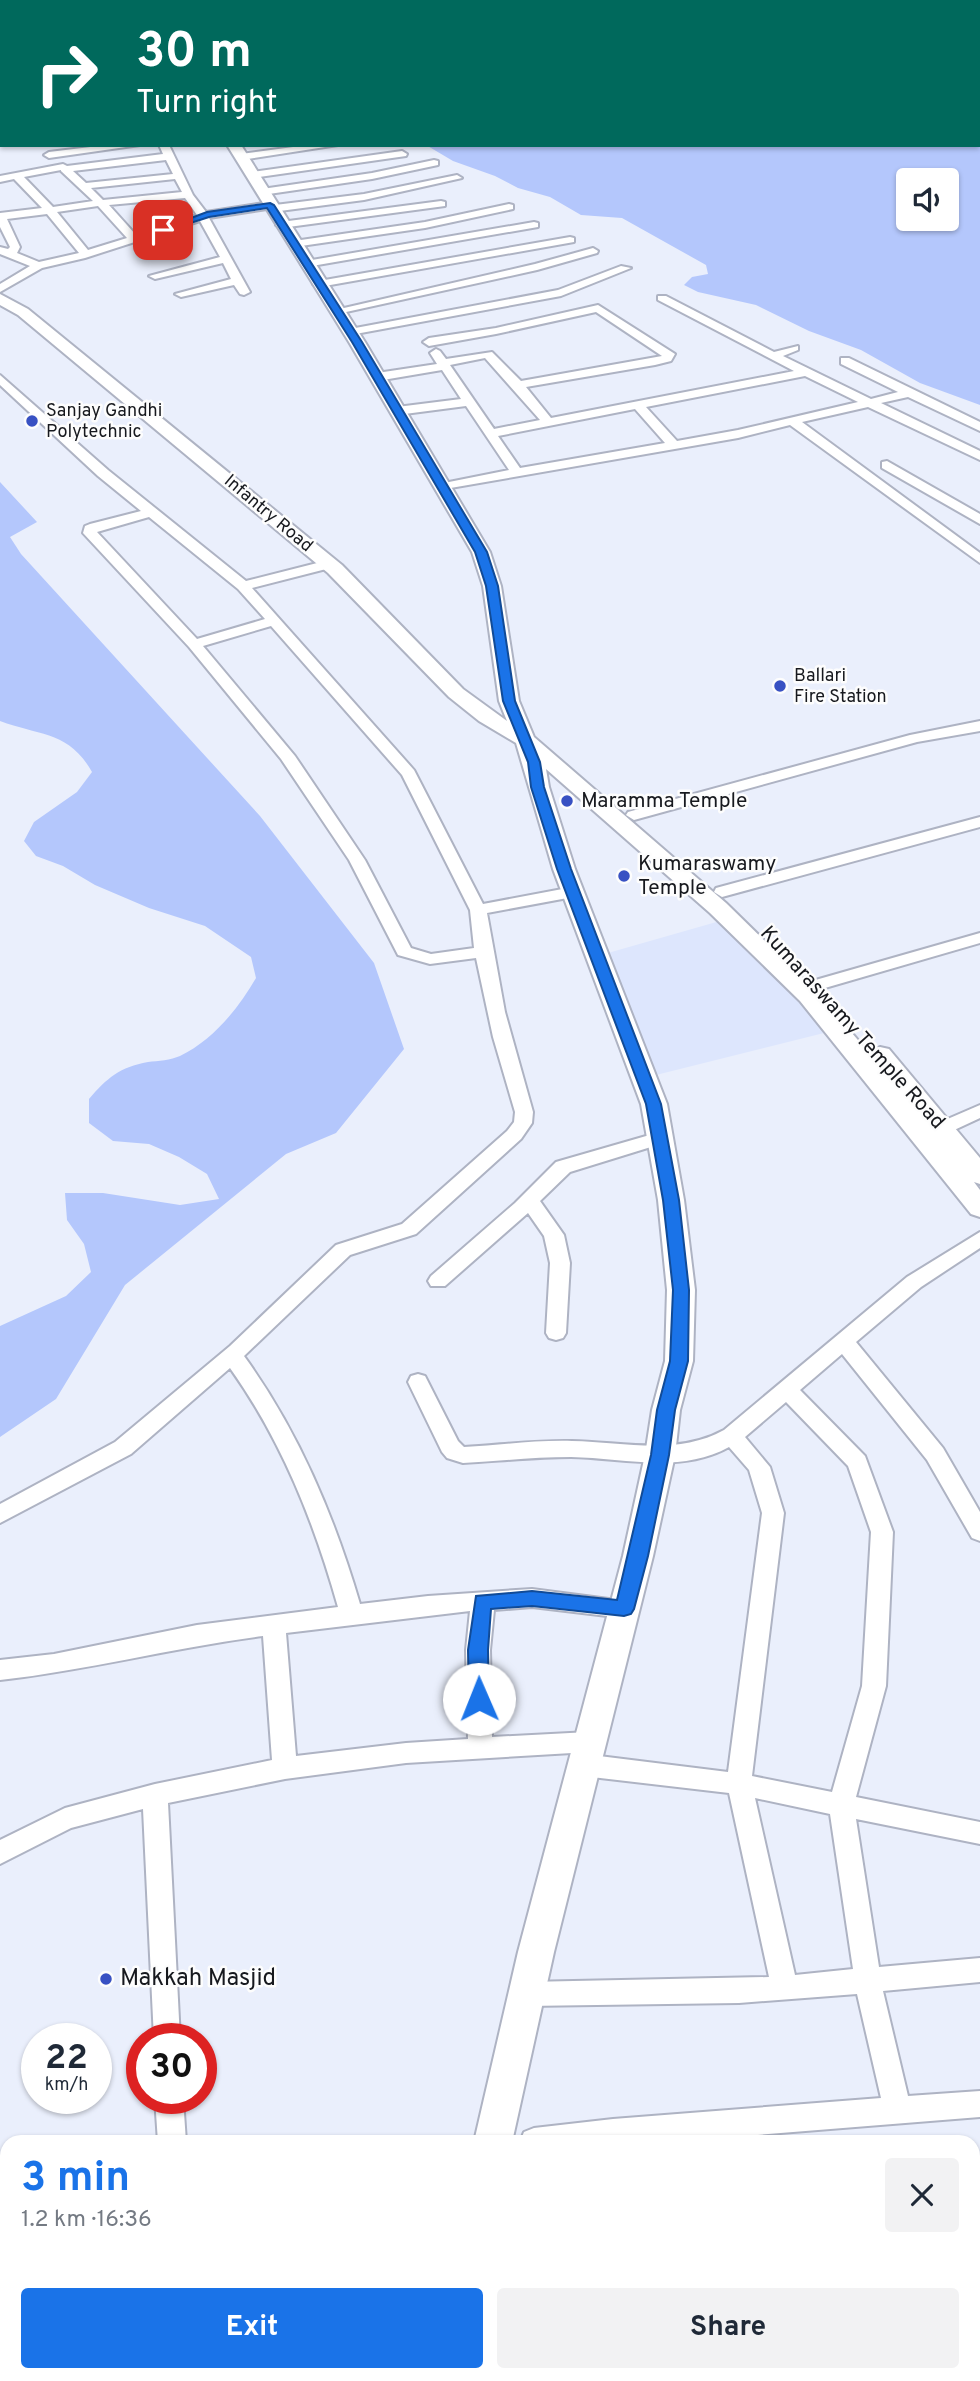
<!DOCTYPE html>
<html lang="en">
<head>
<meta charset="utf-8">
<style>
	:root { --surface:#fff; --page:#f2f2f3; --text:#1f2937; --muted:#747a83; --accent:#1a73e8 }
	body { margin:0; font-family:Overpass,sans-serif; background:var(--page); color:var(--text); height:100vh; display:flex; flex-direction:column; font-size:26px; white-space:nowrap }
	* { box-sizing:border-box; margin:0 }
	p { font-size:23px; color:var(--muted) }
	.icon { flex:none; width:38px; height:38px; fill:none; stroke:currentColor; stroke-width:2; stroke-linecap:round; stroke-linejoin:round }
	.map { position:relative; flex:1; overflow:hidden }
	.sheet { position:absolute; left:0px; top:2135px; width:980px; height:247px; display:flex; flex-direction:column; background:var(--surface); border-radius:21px 21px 0 0; box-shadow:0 2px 5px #0004 }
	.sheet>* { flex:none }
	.guide { position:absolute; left:0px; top:0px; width:980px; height:147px; box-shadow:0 2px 5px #0004; background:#00695c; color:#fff; overflow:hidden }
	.controls { position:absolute; left:896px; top:168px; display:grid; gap:14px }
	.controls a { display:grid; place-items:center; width:63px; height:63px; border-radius:7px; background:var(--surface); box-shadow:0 2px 5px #0004; font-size:35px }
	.speed { position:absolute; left:21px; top:2023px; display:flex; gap:14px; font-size:35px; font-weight:700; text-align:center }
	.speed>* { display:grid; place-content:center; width:91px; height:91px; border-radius:50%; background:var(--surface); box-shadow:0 2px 5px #0004; line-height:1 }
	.speed small { font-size:18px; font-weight:400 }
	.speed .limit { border:10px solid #d22; background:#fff; color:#111 }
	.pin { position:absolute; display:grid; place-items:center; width:60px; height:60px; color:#fff; margin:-30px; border-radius:14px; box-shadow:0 4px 10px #0006 }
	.me { position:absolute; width:77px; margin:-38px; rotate:359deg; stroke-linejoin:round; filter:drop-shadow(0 0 5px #0008) }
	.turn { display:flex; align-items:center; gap:24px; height:147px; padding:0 21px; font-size:32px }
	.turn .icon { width:91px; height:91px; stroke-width:2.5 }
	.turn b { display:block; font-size:49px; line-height:60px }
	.round { display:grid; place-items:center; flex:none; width:74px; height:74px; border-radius:7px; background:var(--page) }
	.overview { display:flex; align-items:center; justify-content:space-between; height:119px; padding:0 21px }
	h1 { font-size:42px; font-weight:700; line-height:52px; color:var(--accent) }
	.action { display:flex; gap:14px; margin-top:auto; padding:14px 21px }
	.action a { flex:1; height:80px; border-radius:7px; background:var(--accent); color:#fff; font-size:28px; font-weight:700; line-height:80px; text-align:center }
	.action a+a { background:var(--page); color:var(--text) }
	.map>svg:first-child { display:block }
</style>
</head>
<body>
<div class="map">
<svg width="980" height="2381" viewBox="0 0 980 2381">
	<rect width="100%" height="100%" fill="#eaeffc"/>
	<path fill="#dde6fd" d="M 720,921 L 828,1032 L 652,1076 L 608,953 Z"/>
	<path fill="#b4c7fc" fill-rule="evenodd" d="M 570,0 L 980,0 L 980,405 L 920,383 L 861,350 L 809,331 L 756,305 L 698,292 L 684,285 L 692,277 L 708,274 L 706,265 L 622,218 L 581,215 L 550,197 L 518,188 L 495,176 L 453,161 L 426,145 L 978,145 L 978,2 L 561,2 ZM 908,180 L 947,180 L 947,219 L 908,219 Z
		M 0,482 L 37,522 L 10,537 L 21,554 L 260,816 L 374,963 L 404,1049 L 336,1133 L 286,1154 L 125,1285 L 56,1399 L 0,1437 L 0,1326 L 66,1296 L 91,1272 L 84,1244 L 67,1220 L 65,1193 L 103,1193 L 180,1205 L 219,1199 L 207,1174 L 179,1157 L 149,1144 L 113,1141 L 89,1123 L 89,1099 C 107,1078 120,1067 148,1062 C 158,1061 171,1060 180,1056 C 213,1040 238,1009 256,978 L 251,957 L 205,926 L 149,908 L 95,885 L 63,866 L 36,856 L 24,841 L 34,822 L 77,792 L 92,772 C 69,731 40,736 0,721 Z"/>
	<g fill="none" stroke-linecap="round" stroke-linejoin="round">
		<defs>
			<path id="street" d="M 249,0 L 266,0 L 247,2 Z
				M 337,0 L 350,0 L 352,2 L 338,2 Z
				M 412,0 L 426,0 L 428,2 L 413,2 Z
				M 486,0 L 499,0 L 501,2 L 487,2 Z
				M 2,40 L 2,46 L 0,47 L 0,41 Z
				M 0,69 L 2,69 L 2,75 L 0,75 Z
				M 0,89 L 2,89 L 2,95 L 0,95 Z
				M 0,113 L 2,114 L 2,120 L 0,119 Z
				M 0,134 L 2,134 L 2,140 L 0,140 Z
				M 107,145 L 140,145 L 49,158 L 44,155 L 49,152 Z
				M 159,145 L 169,145 L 193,195 L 206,212 L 270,202 L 275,205 L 364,194 L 457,175 L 462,178 L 364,200 L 272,212 L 267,209 L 209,218 L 250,292 L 244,295 L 240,294 L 234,285 L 181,297 L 175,294 L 231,279 L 223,263 L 155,279 L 149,276 L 220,257 L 200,221 L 85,258 L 42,268 L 0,292 L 0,284 L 30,266 L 0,254 L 0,247 L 8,249 L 10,247 L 0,227 L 0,213 L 42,208 L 14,179 L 0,182 L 0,176 L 63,164 L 67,166 L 163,154 ZM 166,160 L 173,174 L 86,183 L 73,171 ZM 61,170 L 61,171 L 93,201 L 53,207 L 24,177 ZM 175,179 L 182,192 L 103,200 L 91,188 ZM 185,198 L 197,215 L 136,235 L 109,205 ZM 98,206 L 127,238 L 88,250 L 57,212 ZM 47,214 L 79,253 L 39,262 L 17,253 L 20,247 L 7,219 Z
				M 308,145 L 338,145 L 241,160 L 236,157 L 241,154 Z
				M 402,151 L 407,154 L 406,156 L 252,178 L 247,175 L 252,172 Z
				M 434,160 L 438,161 L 438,165 L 372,179 L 262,195 L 257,192 L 262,189 L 372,173 Z
				M 441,201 L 445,202 L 445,206 L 281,228 L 276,225 L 281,222 Z
				M 509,204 L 513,205 L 513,209 L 425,228 L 294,247 L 289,244 L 294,241 L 425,222 Z
				M 534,222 L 538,223 L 538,227 L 306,267 L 301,264 L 306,261 Z
				M 570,237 L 574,238 L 574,242 L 319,287 L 313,284 L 319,281 Z
				M 593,248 L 598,251 L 597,253 L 537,270 L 337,314 L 331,311 L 535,264 Z
				M 621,266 L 631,268 L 561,296 L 350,335 L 344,332 L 350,329 L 558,290 Z
				M 658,296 L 666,296 L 774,352 L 798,346 L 798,350 L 783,356 L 871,399 L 898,392 L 841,364 L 841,358 L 849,358 L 980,422 L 980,431 L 908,397 L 881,403 L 980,451 L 980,460 L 868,407 L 802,422 L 980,553 L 980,563 L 790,425 L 738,438 L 439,490 L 439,484 L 509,470 L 466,406 L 397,415 L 391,411 L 397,407 L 461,399 L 442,370 L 377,381 L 371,377 L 377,373 L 437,364 L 430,353 L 436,349 L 440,351 L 446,359 L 492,352 L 521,381 L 662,356 L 596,312 L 496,334 L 429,346 L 423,342 L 429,338 L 496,328 L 598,305 L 675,354 L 671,361 L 655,365 L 526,387 L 551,418 L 794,371 L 658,300 ZM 485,358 L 540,420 L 494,429 L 450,365 ZM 805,376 L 858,402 L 738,430 L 677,441 L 646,407 ZM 635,409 L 665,443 L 520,468 L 498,436 Z
				M 0,375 L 108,470 L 246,581 L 329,560 L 334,561 L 334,567 L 252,588 L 414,770 L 483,904 L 573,887 L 581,892 L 573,897 L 487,913 L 505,1012 L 533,1112 L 532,1123 L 521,1139 L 416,1234 L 350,1255 L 244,1356 C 299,1432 334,1516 360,1604 L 428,1596 L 532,1589 L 632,1602 L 635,1609 L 632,1616 L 624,1618 L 532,1607 L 494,1610 L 490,1650 L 492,1737 L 589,1732 L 598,1735 L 601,1742 L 598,1749 L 589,1752 L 406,1763 L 285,1779 L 168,1803 L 180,2039 L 154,2039 L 143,1809 L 71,1828 L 0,1864 L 0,1840 L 65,1808 L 155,1784 L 272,1760 L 263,1636 C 175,1647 89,1670 0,1680 L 0,1660 L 54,1654 L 197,1625 L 338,1607 C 314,1522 282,1441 230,1368 L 131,1454 L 0,1523 L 0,1504 L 115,1442 L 230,1346 L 336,1245 L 402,1224 L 507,1131 L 514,1122 L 515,1112 L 493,1037 L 476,958 L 430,964 L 398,955 L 349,860 L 281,759 L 189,647 L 83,533 L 85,526 L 90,524 L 141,511 L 98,476 L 0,385 ZM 149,517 L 238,589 L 265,619 L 197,639 L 97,532 ZM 271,626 L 402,775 L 470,910 L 474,948 L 431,954 L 411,948 L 365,860 L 295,756 L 203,646 ZM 470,1611 L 466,1650 L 468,1739 L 406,1743 L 296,1756 L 286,1633 Z
				M 887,461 L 980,514 L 980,524 L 882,468 L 882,462 Z
				M 980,721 L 980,731 L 917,742 L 634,820 L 626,815 L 628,812 L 910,735 Z
				M 980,817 L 980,827 L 722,897 L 714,892 L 716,888 Z
				M 980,933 L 980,943 L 818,990 L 809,985 L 812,981 Z
				M 980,1105 L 980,1118 L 950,1132 L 936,1132 L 934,1128 L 936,1124 Z
				M 660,1132 L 667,1134 L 669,1138 L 667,1142 L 570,1172 L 540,1201 L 564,1235 L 570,1263 L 566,1333 L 563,1338 L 556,1340 L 549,1338 L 546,1333 L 550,1263 L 544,1236 L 528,1213 L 445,1286 L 431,1286 L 428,1281 L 431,1276 L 515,1203 L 556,1162 Z
				M 980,1232 L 980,1248 L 921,1287 L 856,1342 L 943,1448 L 980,1512 L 980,1541 L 972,1538 L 927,1460 L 842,1354 L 800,1390 L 865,1456 L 893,1532 L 886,1686 L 856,1797 L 980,1822 L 980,1844 L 856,1819 L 879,1967 L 980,1958 L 980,1982 L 883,1991 L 908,2096 L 980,2091 L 980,2117 L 670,2142 L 520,2142 L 524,2132 L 534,2128 L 613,2119 L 881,2098 L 857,1994 L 739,2003 L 526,2006 L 517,2003 L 513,1994 L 517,1985 L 526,1982 L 769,1977 L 729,1793 L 583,1776 L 574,1772 L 571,1765 L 574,1758 L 583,1754 L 728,1772 L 762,1513 L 749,1470 L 729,1447 C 681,1474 623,1458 571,1457 C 535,1457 499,1461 463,1463 L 447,1458 L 442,1452 L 408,1382 L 411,1376 L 418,1374 L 425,1376 L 458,1441 L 464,1447 C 500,1445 536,1440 572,1441 C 624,1442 677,1456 724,1430 L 907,1277 ZM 786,1402 L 848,1466 L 871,1532 L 862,1686 L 832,1792 L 752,1776 L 784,1513 L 770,1467 L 745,1437 ZM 755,1798 L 830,1814 L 853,1969 L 795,1975 Z
				M 155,2098 L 183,2098 L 186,2142 L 158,2142 Z
				M 980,2239 L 980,2267 L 973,2268 L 973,2240 Z
				M 7,2330 L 7,2360 L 0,2361 L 0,2331 Z
				M 612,2375 L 642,2375 L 643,2381 L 613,2381 Z"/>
			<path id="secondary" d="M 133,0 L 145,0 L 146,2 L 134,2 Z
				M 227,145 L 241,145 L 365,342 L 490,552 L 501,586 L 519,701 L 534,737 L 726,903 L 816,991 L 869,1053 L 880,1047 L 889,1049 L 980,1158 L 980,1184 L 974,1182 L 980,1190 L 980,1217 L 971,1214 L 800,1001 L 710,913 L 546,769 L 549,787 L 575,869 L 667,1104 L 684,1200 L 695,1290 L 693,1361 L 680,1410 L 675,1455 L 653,1556 L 554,1952 L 512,2142 L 474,2142 L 518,1952 L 623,1556 L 645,1455 L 652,1410 L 665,1361 L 667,1290 L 658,1200 L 641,1104 L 553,869 L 516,743 L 479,721 L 449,697 L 328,573 L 18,315 L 0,305 L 0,294 L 28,309 L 342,565 L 463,689 L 507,721 L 499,701 L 483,586 L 472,552 L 349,342 Z
				M 418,2375 L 458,2375 L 457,2381 L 417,2381 Z"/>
		</defs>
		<use href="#street" stroke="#aeb3c3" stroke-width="4"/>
		<use href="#secondary" stroke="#aeb3c3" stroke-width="4"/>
		<use href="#street" fill="#fff" fill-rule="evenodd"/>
		<use href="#secondary" fill="#fff" fill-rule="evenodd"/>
	</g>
	<path fill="#1a73e8" stroke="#114b97" stroke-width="2" d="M 270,203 L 274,205 L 362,342 L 487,552 L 498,586 L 515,701 L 540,762 L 544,787 L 571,869 L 661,1104 L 679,1200 L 689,1290 L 688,1361 L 675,1410 L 669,1455 L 648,1556 L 634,1609 L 631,1614 L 624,1616 L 532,1606 L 491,1609 L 488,1650 L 489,1699 L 486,1705 L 479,1708 L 472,1705 L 469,1699 L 468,1650 L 476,1596 L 532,1591 L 617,1600 L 651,1455 L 657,1410 L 670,1361 L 673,1290 L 663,1200 L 646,1104 L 557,869 L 531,787 L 528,762 L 503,701 L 486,586 L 475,552 L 352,342 L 267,208 L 209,217 L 163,232 L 159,230 L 207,212 Z"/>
	<g fill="#3851c3" stroke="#fdfdfd" stroke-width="2.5">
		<circle cx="32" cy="421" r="7"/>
		<circle cx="780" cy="686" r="7"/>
		<circle cx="567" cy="801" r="7"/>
		<circle cx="624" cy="876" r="7"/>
		<circle cx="106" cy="1979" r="7"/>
	</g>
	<g text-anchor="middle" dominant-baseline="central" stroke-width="5" stroke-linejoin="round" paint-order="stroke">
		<g font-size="18" fill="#17191e" stroke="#fdfdfd" text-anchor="start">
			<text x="46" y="411">Sanjay Gandhi<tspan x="46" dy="21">Polytechnic</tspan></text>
			<text x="794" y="676">Ballari<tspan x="794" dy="21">Fire Station</tspan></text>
		</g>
		<g font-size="18" fill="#17191e" stroke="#fdfdfd">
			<text transform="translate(268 514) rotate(40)">Infantry Road</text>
		</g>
		<g font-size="21" fill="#17191e" stroke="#fdfdfd" text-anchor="start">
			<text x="581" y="801">Maramma Temple</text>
			<text x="638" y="864">Kumaraswamy<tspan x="638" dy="24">Temple</tspan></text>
		</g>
		<g font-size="21" fill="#17191e" stroke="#fdfdfd">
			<text transform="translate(852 1028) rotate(48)">Kumaraswamy Temple Road</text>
		</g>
		<g font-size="24" fill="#17191e" stroke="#fdfdfd" text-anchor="start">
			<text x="120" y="1979">Makkah Masjid</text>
		</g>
	</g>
</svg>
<div class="controls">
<a><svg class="icon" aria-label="sound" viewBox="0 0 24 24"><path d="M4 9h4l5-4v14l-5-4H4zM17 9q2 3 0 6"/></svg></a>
</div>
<div class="speed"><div>22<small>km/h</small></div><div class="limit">30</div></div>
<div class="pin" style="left:163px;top:230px;background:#d93025"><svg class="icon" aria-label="arrive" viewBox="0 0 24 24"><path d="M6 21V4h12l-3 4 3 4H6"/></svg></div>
<svg class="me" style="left:479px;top:1699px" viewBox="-20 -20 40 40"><circle r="19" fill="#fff"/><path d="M0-13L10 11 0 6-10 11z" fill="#1a73e8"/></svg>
<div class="guide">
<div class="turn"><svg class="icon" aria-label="right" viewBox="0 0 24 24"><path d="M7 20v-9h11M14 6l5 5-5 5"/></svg><div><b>30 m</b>Turn right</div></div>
</div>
<section class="sheet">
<div class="overview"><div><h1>3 min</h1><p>1.2 km · 16:36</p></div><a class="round"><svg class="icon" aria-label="close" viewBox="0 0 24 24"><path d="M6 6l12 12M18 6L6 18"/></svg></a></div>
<div class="action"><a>Exit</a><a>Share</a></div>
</section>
</div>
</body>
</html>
